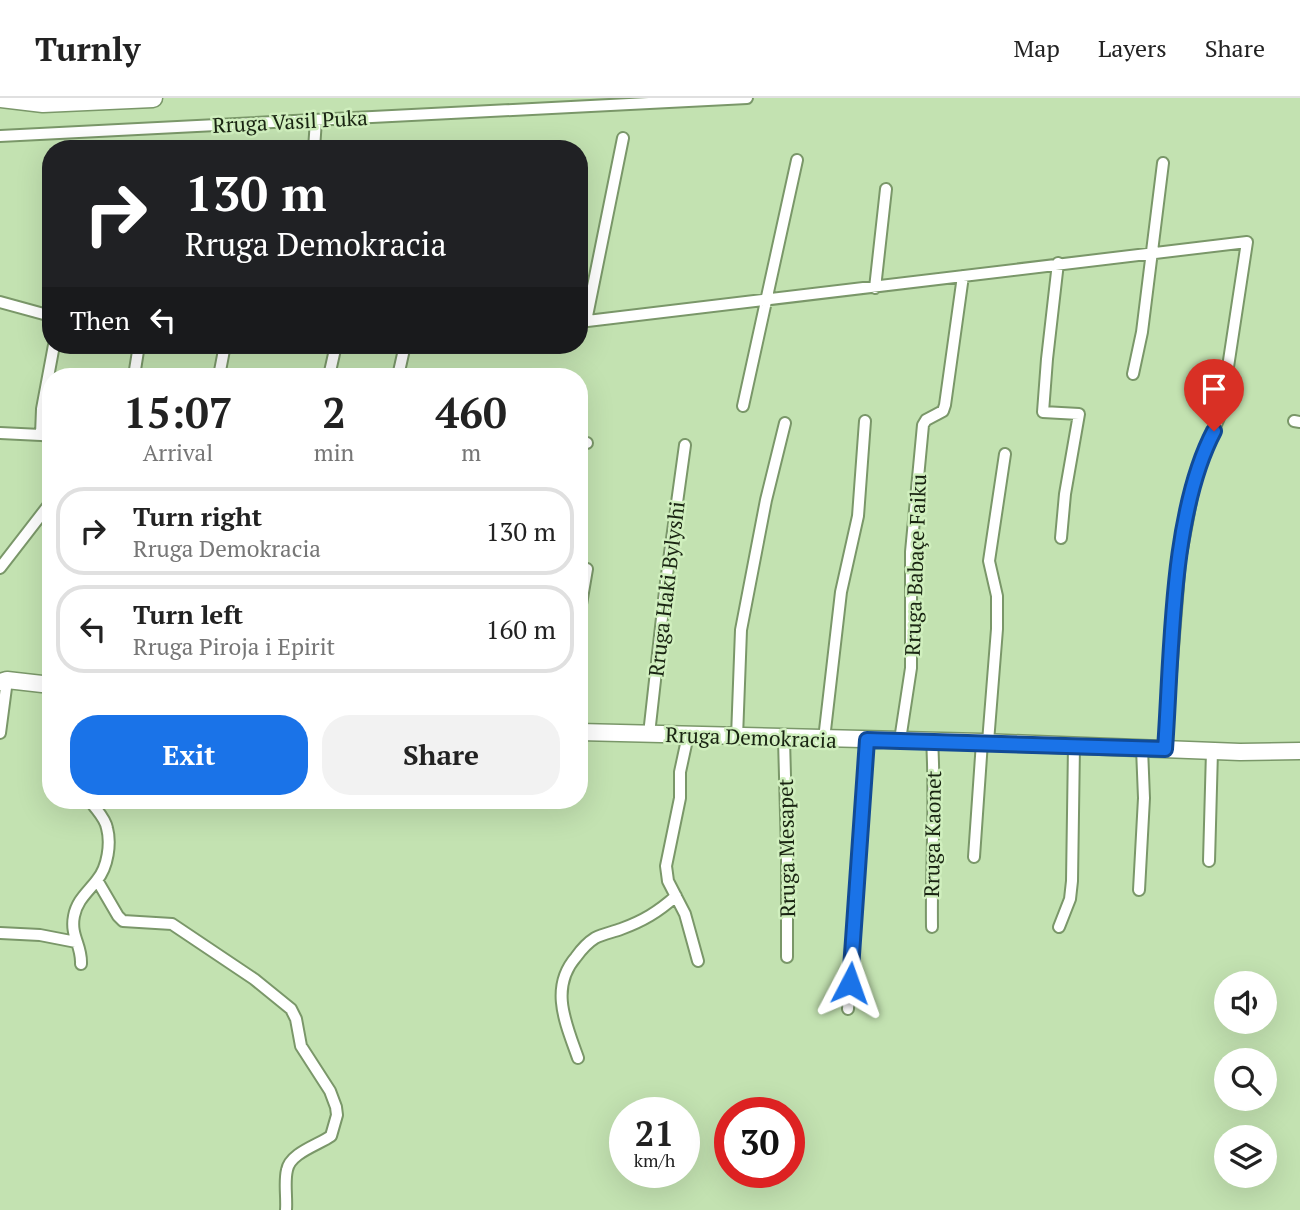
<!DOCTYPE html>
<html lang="en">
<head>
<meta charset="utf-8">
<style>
	:root { --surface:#fff; --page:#f2f2f2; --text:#222; --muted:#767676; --line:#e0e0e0; --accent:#1a73e8 }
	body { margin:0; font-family:"PT Serif",serif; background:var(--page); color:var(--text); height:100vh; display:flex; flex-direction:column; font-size:26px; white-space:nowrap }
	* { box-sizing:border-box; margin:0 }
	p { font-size:23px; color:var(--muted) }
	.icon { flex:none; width:38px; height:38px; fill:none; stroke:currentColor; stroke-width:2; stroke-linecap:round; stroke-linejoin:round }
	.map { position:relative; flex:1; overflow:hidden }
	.sheet { position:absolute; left:42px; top:270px; width:546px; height:441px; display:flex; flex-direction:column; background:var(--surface); border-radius:28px; box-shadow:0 7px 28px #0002 }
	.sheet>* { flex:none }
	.banner { position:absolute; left:42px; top:42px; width:546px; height:214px; border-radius:28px; box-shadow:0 7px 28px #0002; background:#202124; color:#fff; overflow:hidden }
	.controls { position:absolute; left:1214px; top:873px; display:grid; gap:14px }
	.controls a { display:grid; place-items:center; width:63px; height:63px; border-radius:50%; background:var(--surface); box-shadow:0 7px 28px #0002; font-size:35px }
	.speed { position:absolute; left:609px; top:999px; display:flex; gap:14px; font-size:35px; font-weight:700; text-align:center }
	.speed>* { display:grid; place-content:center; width:91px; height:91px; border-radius:50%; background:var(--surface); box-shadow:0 7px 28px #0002; line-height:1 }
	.speed small { font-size:18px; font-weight:400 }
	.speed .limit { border:10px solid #d22; background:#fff; color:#111 }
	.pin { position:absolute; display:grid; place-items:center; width:60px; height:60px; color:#fff; margin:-72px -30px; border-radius:50% 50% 50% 0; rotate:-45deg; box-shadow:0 0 7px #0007 }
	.pin .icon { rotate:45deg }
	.me { position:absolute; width:77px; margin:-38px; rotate:4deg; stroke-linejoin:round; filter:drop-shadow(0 0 5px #0008) }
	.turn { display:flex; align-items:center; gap:24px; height:147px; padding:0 28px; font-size:32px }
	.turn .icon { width:91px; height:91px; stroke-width:2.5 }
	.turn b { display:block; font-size:49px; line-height:60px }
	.then { display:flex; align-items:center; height:66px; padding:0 28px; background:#0003; gap:14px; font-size:26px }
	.eta { display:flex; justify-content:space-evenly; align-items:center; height:119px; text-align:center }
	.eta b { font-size:42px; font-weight:700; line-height:49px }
	.button { display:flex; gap:14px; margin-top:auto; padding:14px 28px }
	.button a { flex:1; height:80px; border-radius:28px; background:var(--accent); color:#fff; font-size:28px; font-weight:700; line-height:80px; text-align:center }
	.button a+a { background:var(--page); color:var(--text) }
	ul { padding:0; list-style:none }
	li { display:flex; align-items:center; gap:21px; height:88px; margin:0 14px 10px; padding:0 14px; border:4px solid var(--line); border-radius:28px }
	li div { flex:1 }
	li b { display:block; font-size:26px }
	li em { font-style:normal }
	header { display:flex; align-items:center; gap:42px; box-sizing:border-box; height:98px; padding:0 35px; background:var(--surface); border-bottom:2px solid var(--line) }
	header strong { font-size:33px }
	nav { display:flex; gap:38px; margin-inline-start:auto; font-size:24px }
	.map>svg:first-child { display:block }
</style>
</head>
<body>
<header>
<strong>Turnly</strong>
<nav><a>Map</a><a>Layers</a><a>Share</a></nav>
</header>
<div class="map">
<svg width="1300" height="1112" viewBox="0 0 1300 1112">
	<rect width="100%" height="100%" fill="#c3e2b1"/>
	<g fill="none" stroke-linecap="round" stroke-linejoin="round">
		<defs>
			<path id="minor" d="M 0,38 L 747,0
				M 314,51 L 316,22
				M 1058,165 L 1047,261 L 1043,314 L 1079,316 L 1065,396 L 1061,440
				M 875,190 L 886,91
				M 0,204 L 51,218
				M 586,223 L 623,40
				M 579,224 L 1247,144 L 1221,315 L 1197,371 L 1180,462 L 1165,651
				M 1133,276 L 1142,234 L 1163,65
				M 134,278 L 139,247
				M 219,278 L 225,247
				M 329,278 L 336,247
				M 398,278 L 405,247
				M 743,308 L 797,62
				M 1294,323 L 1300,324
				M 0,335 L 41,337
				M 51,338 L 41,337 L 42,311 L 54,247
				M 579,345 L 587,345
				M 0,470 L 51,404
				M 579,518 L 587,471
				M 0,635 L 7,582
				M 649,636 L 666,484 L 685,347
				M 688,637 L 680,674 L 680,700 L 666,768 L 668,783 L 685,816 L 698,863
				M 737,639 L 741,532 L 766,402 L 785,325
				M 784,641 L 787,753 L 787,859
				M 824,641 L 841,494 L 858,418 L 865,323
				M 900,642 L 911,570 L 911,454 L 923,327 L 926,322 L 943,313 L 945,307 L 963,178
				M 988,644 L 997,531 L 997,498 L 989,463 L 1005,356
				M 974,759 L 982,644
				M 1209,763 L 1212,653
				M 97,782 L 118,818 L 123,823 L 172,826 L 254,881 L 291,911 L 296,921 L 301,948 L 330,993 L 336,1009 L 337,1017 L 331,1038 C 318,1047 290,1055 287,1072 C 284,1084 287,1099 286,1112
				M 1139,792 L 1144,700 L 1142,650
				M 932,829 C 931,767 936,705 932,642
				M 1059,829 L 1070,801 L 1072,783 L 1074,648
				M 0,835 L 40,837 L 76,844
				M 81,866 C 82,847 70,838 74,818 C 77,802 88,794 97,782 C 108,769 111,745 107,730 C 105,719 95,711 90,702
				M 848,911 L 867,642
				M 578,960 C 566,926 549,890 576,859 C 581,852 587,845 595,840 C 603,836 613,834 621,831 C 643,823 658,814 676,798"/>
			<path id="secondary" d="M 0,584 L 7,582 L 51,587
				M 579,634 L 982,644 L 1240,654 L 1300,653"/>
			<path id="primary" d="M 0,0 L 43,5 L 153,0"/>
		</defs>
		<use href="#minor" stroke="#7a9769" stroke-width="14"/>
		<use href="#secondary" stroke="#7a9769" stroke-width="19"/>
		<use href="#primary" stroke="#7a9769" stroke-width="21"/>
		<use href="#minor" stroke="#fff" stroke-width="10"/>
		<use href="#secondary" stroke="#fff" stroke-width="16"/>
		<use href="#primary" stroke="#fff" stroke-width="18"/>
	</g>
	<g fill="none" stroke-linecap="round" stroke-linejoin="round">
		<defs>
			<path id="route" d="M 850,885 L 867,642 L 1165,651 C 1172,556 1170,417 1214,333"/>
		</defs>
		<use href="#route" stroke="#114b97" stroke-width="18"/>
		<use href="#route" stroke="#1a73e8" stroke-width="12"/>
	</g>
	<g text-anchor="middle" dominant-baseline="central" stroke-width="5" stroke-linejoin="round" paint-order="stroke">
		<g font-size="21" fill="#192412" stroke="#d0efbe">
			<text transform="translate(290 23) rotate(-3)">Rruga Vasil Puka</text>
			<text transform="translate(915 467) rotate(-88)">Rruga Babaçe Faiku</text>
			<text transform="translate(666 491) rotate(-83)">Rruga Haki Bylyshi</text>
			<text transform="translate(751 639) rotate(2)">Rruga Demokracia</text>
			<text transform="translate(932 736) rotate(-89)">Rruga Kaonet</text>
			<text transform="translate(786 750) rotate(-91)">Rruga Mesapet</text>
		</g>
	</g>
</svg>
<div class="controls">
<a><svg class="icon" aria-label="sound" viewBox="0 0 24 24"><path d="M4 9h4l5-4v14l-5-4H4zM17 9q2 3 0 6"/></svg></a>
<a><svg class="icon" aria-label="search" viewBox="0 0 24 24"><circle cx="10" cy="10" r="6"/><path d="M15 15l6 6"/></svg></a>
<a><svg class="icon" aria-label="layers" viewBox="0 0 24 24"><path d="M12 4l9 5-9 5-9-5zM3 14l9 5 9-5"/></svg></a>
</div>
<div class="speed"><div>21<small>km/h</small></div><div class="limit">30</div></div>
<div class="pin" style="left:1214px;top:333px;background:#d93025"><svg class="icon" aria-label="arrive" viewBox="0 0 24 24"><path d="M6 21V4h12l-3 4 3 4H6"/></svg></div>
<svg class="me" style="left:850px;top:885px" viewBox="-20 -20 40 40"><path d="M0-17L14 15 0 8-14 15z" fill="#1a73e8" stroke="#fff" stroke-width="4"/></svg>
<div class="banner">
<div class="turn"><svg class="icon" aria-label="right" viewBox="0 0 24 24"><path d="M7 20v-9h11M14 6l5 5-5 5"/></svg><div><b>130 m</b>Rruga Demokracia</div></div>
<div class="then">Then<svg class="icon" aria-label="left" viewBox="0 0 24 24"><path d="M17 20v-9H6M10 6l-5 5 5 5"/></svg></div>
</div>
<section class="sheet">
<div class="eta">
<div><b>15:07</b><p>Arrival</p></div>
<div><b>2</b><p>min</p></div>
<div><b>460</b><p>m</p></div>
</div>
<ul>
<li><svg class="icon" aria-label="right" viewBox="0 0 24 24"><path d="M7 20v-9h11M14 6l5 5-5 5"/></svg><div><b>Turn right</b><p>Rruga Demokracia</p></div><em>130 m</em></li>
<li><svg class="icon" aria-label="left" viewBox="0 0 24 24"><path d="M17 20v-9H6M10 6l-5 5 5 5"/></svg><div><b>Turn left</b><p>Rruga Piroja i Epirit</p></div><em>160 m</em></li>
</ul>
<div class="button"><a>Exit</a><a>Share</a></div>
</section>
</div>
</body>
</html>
